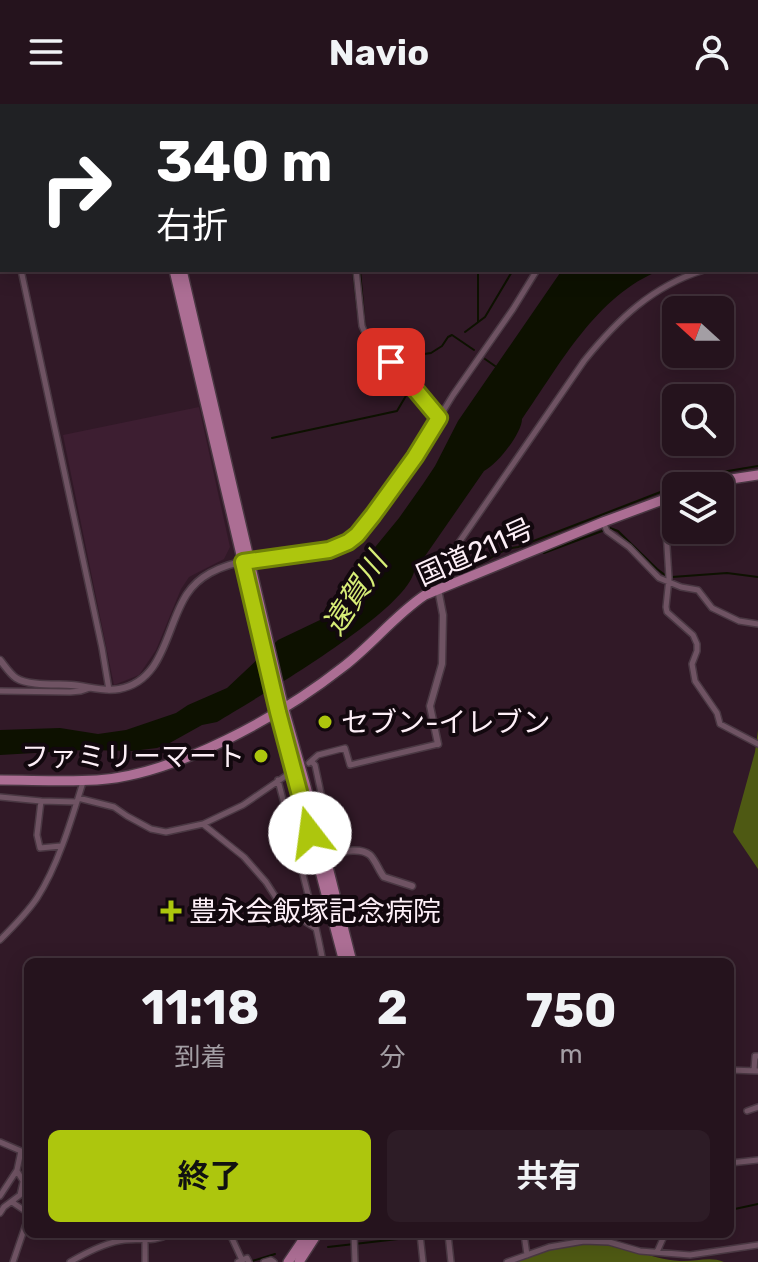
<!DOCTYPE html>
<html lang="ja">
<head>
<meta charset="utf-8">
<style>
	:root { --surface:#25131d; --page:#2d1c26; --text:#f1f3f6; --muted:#a39ea4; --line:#42323b; --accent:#adc60d }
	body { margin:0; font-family:Rubik,"Noto Sans JP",sans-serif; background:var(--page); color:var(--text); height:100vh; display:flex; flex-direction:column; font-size:30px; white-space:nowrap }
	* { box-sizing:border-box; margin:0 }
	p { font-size:26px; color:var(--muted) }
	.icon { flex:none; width:44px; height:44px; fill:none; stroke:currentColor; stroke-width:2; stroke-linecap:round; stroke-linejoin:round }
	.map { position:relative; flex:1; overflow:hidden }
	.side { position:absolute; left:24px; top:854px; width:710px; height:280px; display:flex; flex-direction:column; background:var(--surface); border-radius:12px; box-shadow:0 4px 20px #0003,0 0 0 2px var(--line) }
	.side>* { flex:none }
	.banner { position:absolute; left:0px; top:0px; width:758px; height:168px; box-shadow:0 4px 20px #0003,0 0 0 2px var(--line); background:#202124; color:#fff; overflow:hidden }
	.needle { width:52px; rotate:291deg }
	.fabs { position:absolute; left:662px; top:192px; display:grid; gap:16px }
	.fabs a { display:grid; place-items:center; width:72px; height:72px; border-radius:12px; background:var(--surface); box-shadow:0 4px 20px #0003,0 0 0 2px var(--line); font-size:40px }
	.pin { position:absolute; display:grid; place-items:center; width:68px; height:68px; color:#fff; margin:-34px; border-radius:16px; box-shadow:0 4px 12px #0006 }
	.me { position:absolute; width:88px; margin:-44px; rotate:345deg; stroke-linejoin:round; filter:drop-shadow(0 0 6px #0008) }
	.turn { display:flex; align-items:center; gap:28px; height:168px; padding:0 24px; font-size:36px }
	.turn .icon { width:104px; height:104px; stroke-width:2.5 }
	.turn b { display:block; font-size:56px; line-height:68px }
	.eta { display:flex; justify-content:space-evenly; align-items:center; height:136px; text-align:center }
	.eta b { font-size:48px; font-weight:700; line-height:56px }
	.action { display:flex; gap:16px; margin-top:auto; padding:16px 24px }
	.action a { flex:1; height:92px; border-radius:12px; background:var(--accent); color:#111; font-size:32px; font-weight:700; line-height:92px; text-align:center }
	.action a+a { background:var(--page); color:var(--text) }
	header { display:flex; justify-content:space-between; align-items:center; height:104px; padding:0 24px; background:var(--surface); font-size:36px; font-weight:700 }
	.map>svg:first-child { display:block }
</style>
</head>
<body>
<header><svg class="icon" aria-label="menu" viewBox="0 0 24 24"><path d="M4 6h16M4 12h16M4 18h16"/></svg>Navio<svg class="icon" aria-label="person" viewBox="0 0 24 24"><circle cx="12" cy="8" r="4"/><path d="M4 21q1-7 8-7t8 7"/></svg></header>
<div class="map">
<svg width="758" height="1158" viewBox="0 0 758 1158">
	<rect width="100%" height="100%" fill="#311927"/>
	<path fill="#3d1e31" d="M 199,303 L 230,443 L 224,455 L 189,473 L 181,485 L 156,546 L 139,571 L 114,581 L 63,331 Z"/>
	<path fill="#4e5913" d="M 758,626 L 758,765 L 733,728 L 755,648 Z
		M 587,1139 C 619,1138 649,1155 680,1157 C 695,1158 710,1152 724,1158 L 516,1158 L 551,1145 Z"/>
	<path fill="#0d1100" d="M 562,166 L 661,166 C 596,191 560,261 522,315 C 522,329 497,361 484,367 L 414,468 C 404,509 256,594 217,618 L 202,621 L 168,640 L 157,644 L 132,647 L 86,646 L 0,651 L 0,626 L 60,624 L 98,630 L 126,626 L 176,609 L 188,601 L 227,584 L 278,536 L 320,516 L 326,503 L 399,414 L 423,380 L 435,362 L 458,317 Z"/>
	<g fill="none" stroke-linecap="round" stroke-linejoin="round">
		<path stroke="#0d1100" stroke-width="2" d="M 0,1 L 2,0
			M 346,2 L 346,0
			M 349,2 L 349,0
			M 432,2 L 432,0
			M 608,2 L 608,0
			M 360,166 L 365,224 L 375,238 L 403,253 L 431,249 L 442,242 L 448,233 L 452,231 L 474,246
			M 353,168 L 358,212
			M 478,218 L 478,166
			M 360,222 L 362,233 L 388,258
			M 465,228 L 485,213 L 513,166
			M 485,255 L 495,262
			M 391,261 L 398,265
			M 272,334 L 397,307 L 410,285 L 409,282
			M 678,382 L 704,371 L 758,362
			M 541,446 L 544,449 L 610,424 L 618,427 L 657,465 L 665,471
			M 423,455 C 445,461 466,470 487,456 C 497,450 506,444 518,443 L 676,382
			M 672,473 L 727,469 L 758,473
			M 730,1106 L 758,1100
			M 328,1143 L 442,1130
			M 249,1158 L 275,1150"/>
		<defs>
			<path id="minor" d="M 352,0 L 352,2
				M 612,0 L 612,2
				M 756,56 L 758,55
				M 756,59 L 758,59
				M 0,67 L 2,77
				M 756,153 L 758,152
				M 21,166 L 102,544 L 109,586
				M 356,166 L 362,222 L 368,236 L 402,266 L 414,284 L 439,314
				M 415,353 L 453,291 L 513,205 L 537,166
				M 664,395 L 669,474 L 666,503 L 667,508 L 693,531 L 697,540 L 697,547 L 692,560 L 695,577 L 717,609 L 720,620 L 758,640
				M 603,418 L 607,427 L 629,443 L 659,474 L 681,483 L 698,486 L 712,504 L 739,517 L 758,520
				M 438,485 L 449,453 L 584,257 C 617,216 652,182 704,166
				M 0,587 L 70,588 L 81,587 L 90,584
				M 312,658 L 315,661 L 331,736 L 330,741 L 323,743
				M 309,659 L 318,651 L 345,644 L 350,661 L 438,640
				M 278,676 C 293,737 312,796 323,858
				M 0,693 L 41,697 L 37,731 L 40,744 L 61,742
				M 78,694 L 114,703 L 127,712 L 151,725 L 166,728 L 203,720 L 243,701 L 287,671
				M 41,697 L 77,698
				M 204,721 L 244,753 L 266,778 L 282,803 L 315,824
				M 0,836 C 13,823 27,809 37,794 C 58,762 72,714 83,678
				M 352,858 L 361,856 L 365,858
				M 730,966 L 758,967
				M 754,966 L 755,952 L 758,952
				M 747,1007 L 758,1003
				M 0,1038 L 28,1050
				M 730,1059 L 758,1056
				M 17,1067 L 28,1085
				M 0,1092 L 17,1066 L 21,1047
				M 12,1098 L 28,1109
				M 0,1109 L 4,1103 L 20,1091 L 23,1078
				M 133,1130 L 144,1136
				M 230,1130 L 242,1156
				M 354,1130 L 355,1158
				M 420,1130 L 423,1158
				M 448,1130 L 451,1158
				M 524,1130 L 527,1151
				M 145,1136 L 145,1158
				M 657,1148 L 665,1130
				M 13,1158 L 28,1114
				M 70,1158 C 87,1148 106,1138 125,1136 C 144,1134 152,1139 170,1130
				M 238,1158 L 247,1154 L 249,1158
				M 264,1158 L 271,1156 L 274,1158
				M 507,1158 L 549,1143 L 584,1137 L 609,1138 L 640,1147 L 690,1151 L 758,1141"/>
			<path id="tertiary" d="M 438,485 L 443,511 L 442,560 L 430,602 L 438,640
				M 0,556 C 5,562 10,570 16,574 C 28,582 57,580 71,581 C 87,582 103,588 119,585 C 165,577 166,521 187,490 C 193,481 201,474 210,469 C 232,457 262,453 287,451 C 310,449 332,449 352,435 C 371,422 400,375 415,353
				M 325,751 C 338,749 359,742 370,751 C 376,757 379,767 384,773 L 412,782"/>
			<path id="trunk" d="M 127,0 L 128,2
				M 135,0 L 136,2
				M 143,0 L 143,2
				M 174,166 L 278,608 L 344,858
				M 182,166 L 284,605 L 323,743 L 352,858
				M 703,382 L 718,377 L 758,371
				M 0,676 C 32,676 65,678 97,676 C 176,671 282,611 343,563 C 372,541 395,511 425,491 L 603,418 L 676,391
				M 288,1158 L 307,1130
				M 299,1158 L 317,1130"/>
		</defs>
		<use href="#minor" stroke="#4a3843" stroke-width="8"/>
		<use href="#tertiary" stroke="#4a3843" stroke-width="9"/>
		<use href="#trunk" stroke="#4a3843" stroke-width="12"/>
		<use href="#minor" stroke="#6f5363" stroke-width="5"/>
		<use href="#tertiary" stroke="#6f5363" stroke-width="6"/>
		<use href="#trunk" stroke="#ac6e94" stroke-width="9"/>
		<path stroke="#917e89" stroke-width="2" d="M 55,2 L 59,0
			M 0,27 L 2,26"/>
	</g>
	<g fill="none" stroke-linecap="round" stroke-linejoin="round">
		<defs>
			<path id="route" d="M 310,729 L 278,608 L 243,458 L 329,446 L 348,438 L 357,431 L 373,411 L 415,353 L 439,314 L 414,284 L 402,266 L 391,258"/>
		</defs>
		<use href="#route" stroke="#708108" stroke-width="20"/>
		<use href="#route" stroke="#adc60d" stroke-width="14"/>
	</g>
	<g fill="#adc60d" stroke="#12080e" stroke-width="3">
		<circle cx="325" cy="618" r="8"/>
		<circle cx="261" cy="652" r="8"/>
		<path d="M167 795h8v8h8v8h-8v8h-8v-8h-8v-8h8z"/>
	</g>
	<g text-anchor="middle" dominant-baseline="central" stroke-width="8" stroke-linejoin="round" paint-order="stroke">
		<g font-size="28" fill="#fdeff7" stroke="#12080e">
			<text transform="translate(475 448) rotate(-24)">国道211号</text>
		</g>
		<g font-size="28" fill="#fdeff7" stroke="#12080e" text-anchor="start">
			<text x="341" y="618">セブン-イレブン</text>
			<text x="245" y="652" text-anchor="end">ファミリーマート</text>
			<text x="189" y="807">豊永会飯塚記念病院</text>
		</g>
		<g font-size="30" font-style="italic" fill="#d7ed77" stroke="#12080e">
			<text transform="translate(355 490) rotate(-57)">遠賀川</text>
		</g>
	</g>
</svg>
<div class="fabs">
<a><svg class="needle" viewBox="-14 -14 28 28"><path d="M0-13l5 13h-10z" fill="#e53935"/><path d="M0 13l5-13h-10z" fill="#a39ea4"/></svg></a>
<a><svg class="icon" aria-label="search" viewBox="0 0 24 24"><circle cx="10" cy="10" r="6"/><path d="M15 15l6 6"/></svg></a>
<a><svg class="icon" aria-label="layers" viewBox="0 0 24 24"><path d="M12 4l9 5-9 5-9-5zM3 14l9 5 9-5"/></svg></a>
</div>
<div class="pin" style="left:391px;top:258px;background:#d93025"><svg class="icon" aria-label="arrive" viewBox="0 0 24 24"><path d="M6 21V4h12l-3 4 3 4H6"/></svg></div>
<svg class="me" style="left:310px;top:729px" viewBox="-20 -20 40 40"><circle r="19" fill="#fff"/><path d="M0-13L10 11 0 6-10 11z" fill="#adc60d"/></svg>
<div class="banner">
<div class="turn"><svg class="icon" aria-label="right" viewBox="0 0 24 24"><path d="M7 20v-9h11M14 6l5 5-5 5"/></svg><div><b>340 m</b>右折</div></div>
</div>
<section class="side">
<div class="eta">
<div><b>11:18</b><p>到着</p></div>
<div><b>2</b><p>分</p></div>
<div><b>750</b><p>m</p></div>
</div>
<div class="action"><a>終了</a><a>共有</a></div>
</section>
</div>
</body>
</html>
